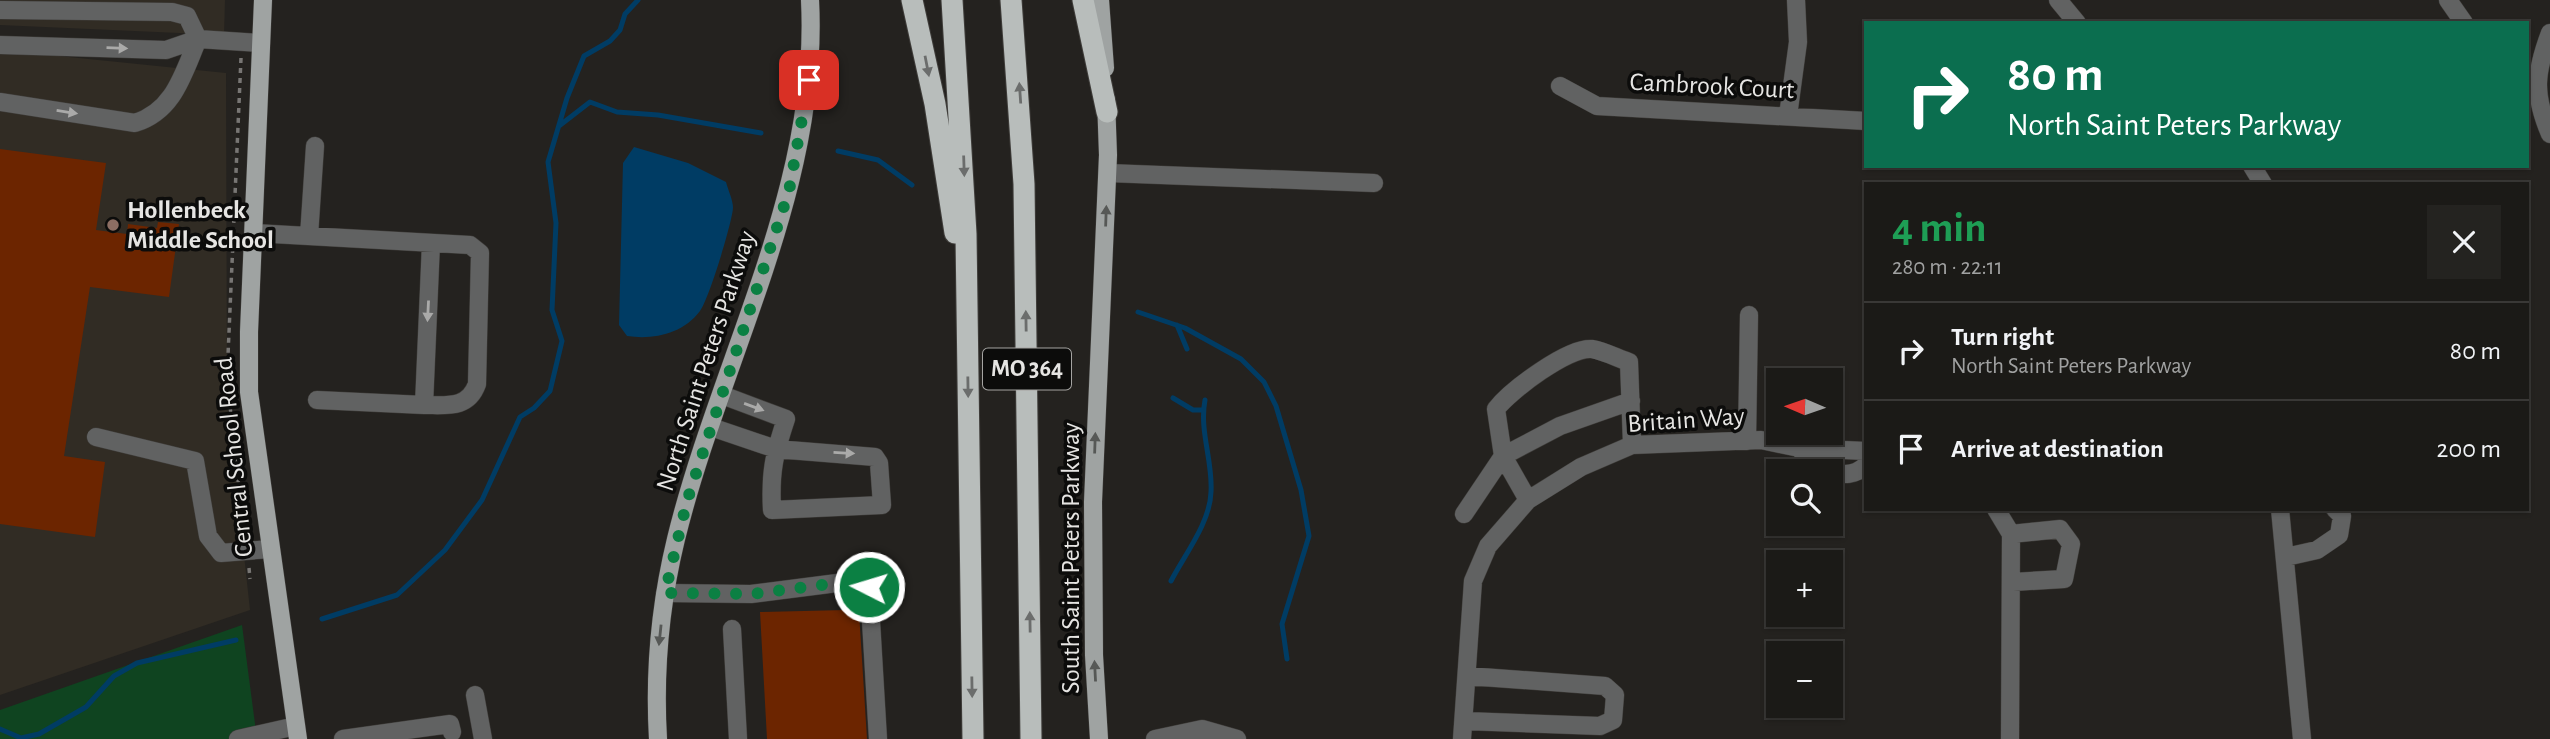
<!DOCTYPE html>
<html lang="en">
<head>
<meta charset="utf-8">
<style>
	:root { --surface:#1b1a17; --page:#242320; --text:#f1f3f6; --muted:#a0a1a1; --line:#393836 }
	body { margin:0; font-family:"Alegreya Sans",sans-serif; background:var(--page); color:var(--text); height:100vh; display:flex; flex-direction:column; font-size:26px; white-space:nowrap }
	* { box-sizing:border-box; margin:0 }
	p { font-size:23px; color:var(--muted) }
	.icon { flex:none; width:38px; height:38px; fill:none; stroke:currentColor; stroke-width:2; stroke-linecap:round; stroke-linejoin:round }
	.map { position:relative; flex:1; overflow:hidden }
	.side { position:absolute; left:1864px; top:182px; width:665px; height:329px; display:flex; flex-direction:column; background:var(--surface); border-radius:0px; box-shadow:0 2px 5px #0004,0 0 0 2px var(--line) }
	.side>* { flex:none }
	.banner { position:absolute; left:1864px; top:21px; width:665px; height:147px; border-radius:0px; box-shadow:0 2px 5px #0004,0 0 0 2px var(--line); background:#0b6e4f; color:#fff; overflow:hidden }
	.needle { width:46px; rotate:272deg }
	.buttons { position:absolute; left:1766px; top:368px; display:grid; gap:14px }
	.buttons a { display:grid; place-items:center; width:77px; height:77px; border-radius:0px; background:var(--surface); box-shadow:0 2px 5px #0004,0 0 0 2px var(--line); font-size:35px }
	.pin { position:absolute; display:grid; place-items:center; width:60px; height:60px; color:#fff; margin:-30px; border-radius:14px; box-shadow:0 4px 10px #0006 }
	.me { position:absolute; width:77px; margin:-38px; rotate:275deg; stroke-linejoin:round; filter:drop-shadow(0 0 5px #0008) }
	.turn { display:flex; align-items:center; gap:24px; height:147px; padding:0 28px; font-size:32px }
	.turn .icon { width:91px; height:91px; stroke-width:2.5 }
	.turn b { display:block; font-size:49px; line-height:60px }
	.round { display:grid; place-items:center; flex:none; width:74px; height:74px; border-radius:0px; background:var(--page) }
	.headline { display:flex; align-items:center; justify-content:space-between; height:119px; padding:0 28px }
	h1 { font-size:42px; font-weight:700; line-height:52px; color:#1e9e55 }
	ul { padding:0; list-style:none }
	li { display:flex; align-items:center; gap:21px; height:98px; padding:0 28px; border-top:2px solid var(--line) }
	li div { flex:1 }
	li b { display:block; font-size:26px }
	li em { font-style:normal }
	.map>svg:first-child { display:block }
</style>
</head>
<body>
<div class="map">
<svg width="2550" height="739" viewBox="0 0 2550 739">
	<rect width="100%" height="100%" fill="#24221f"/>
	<path fill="#312c24" d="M 0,0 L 225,0 L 224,35 L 0,25 Z
		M 0,50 L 226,73 L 227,399 L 250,610 L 0,695 Z"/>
	<path fill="#0f4420" d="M 242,625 L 257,739 L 0,739 L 0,710 Z"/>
	<path fill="#003c64" d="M 634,147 L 688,163 L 726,182 C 728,190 733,200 733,208 C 732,223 709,299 700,311 C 683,334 653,340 627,336 L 619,325 L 623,163 Z"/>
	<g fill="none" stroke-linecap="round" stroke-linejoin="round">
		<path stroke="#003c64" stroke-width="5" d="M 559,126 L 590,102 L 617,112 L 658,115 L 761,133
			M 838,151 L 878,160 L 912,185
			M 1138,312 L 1185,328 L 1241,359 L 1264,382 L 1276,406 L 1301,490 L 1309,536 L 1282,624 L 1287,659
			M 1177,325 L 1187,349
			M 1173,398 L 1193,410 L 1203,410
			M 1171,581 C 1185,554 1210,523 1211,492 C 1213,461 1199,431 1205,400
			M 322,619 L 397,595 L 445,550 L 482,500 L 520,417 L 534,408 L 550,391 L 562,341 L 552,310 L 556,223 L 548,162 L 567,98 L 584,56 L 610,41 L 620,30 L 625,14 L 638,0
			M 0,729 L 21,738 L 39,734 L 86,707 L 114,676 L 137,663 L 236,640"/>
	</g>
	<path fill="#6c2500" d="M 0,149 L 106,163 L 96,230 L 127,234 L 128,224 L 157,228 L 158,222 L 179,224 L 169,297 L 90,287 L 64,456 L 105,462 L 95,537 L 0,524 Z
		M 858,596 L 867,739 L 767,739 L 760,612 L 845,610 L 843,598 Z"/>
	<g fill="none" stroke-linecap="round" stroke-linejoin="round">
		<defs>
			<path id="minor" d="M 2058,0 L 2077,23
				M 2448,0 L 2464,23
				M 0,10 L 172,12 L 187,16 L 198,39 C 183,74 174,111 135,123 L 0,102
				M 2550,33 C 2535,73 2533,94 2550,134
				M 0,45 L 166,50 L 198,39 L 261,43
				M 1560,86 L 1597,106 L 1866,121
				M 1788,116 L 1798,42 L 1796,0
				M 2252,166 L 2263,184
				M 1108,173 L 1374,183
				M 254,233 L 470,245 L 480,253 L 477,384 C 468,409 447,405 424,405 L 431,243
				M 309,236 L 315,146
				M 317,400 L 424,405
				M 711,427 L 776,449 L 875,457 L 879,463 L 882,505 L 772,510 C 770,472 774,455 786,419 L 722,395
				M 96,437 L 195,461 L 208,536 L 221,553 L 270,549
				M 1747,441 L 1749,315
				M 1799,448 C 1812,466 1846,486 1866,465
				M 1528,500 L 1503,456 L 1496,409 C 1511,390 1568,347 1592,349 C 1604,351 1617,358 1629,362 L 1632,445
				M 1996,509 L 2011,534 L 2010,739
				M 2280,509 L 2302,739
				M 1464,514 L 1503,456 L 1560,426 L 1631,401
				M 2011,534 L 2060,529 L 2071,544 L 2064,579 L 2013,582
				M 2286,557 L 2317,550 L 2339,535 L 2342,516 L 2335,509
				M 665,593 L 751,594 L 845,582 L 869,587 L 878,739
				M 732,629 L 738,739
				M 475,695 L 483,739
				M 1465,721 L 1600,726 L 1613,720 L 1615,695 L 1605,686 L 1468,676
				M 238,739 L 296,726
				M 343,739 L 450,724 L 452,732
				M 1155,739 L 1202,729 L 1237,739
				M 1462,739 L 1473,581 L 1488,546 L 1528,500 L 1581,467 L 1632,445 L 1761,440 L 1799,448 L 1866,451"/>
			<path id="major" d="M 263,0 L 249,332 L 249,392 L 298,739
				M 1100,0 L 1105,68
				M 658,739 C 654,671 660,605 676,539 C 720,359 820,189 810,0
				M 1099,739 L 1094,655 L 1093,502 L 1108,155 L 1106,99"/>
			<path id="highway" d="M 912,0 L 935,104 L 955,233
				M 952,0 L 966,234 L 973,739
				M 1011,0 L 1024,184 L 1031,739
				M 1083,0 L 1107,112"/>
		</defs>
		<use href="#minor" stroke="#3f3d3a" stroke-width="19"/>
		<use href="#major" stroke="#3f3d3a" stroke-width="19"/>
		<use href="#highway" stroke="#3f3d3a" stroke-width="23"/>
		<path stroke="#787674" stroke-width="3.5" stroke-dasharray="5 5" stroke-linecap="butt" d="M 241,58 L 227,378 L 244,536
			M 249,568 L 250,579"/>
		<use href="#minor" stroke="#616262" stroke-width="18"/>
		<use href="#major" stroke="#9fa3a2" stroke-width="18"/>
		<use href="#highway" stroke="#b8bdbb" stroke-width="21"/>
	</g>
	<defs><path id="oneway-solid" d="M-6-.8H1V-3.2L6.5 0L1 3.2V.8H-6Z" transform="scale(1.75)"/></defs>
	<g fill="#aaaaa9">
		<use href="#oneway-solid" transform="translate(117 48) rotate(2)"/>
		<use href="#oneway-solid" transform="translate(67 112) rotate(9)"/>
		<use href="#oneway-solid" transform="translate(428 311) rotate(93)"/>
		<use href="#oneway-solid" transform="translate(754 407) rotate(20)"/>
		<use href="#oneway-solid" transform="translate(844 453) rotate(3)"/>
	</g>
	<g fill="#6b6d6c">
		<use href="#oneway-solid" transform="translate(927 66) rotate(79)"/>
		<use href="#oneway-solid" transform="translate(1020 93) rotate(-94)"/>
		<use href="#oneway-solid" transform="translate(964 166) rotate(88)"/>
		<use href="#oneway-solid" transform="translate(1026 321) rotate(-91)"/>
		<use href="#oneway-solid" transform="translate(968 387) rotate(89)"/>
		<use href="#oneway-solid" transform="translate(1030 622) rotate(-91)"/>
		<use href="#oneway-solid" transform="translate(972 687) rotate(89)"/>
	</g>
	<g fill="#565856">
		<use href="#oneway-solid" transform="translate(1106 216) rotate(-88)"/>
		<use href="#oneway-solid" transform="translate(1095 443) rotate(-88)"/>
		<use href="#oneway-solid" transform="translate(660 635) rotate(96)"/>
		<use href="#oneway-solid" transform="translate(1095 671) rotate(-93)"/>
	</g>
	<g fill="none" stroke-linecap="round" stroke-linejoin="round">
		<path stroke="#0b8043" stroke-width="12" stroke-dasharray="0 21.6" d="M 809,80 L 789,191 L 687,501 L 665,593 L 751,594 L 845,582 L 869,587"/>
	</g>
	<circle fill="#8d6e63" stroke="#0c0c0b" stroke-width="2.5" cx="113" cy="225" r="7"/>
	<g text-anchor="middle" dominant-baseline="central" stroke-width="7" stroke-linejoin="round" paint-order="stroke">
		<rect fill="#0c0c0b" stroke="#a5a4a2" stroke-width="2" x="983" y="348.5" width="88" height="41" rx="5"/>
		<g font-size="24" font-weight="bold" fill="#e6e5e3">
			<text x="1027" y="369">MO 364</text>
		</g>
		<g font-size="26" fill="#e6e5e3" stroke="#0c0c0b">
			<text transform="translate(1712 86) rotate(3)">Cambrook Court</text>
			<text transform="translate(706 361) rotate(-72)">North Saint Peters Parkway</text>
			<text transform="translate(1686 420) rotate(-4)">Britain Way</text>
			<text transform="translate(234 457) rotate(-96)">Central School Road</text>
			<text transform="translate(1071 558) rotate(-90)">South Saint Peters Parkway</text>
		</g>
		<g font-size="26" font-weight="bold" fill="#e6e5e3" stroke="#0c0c0b" text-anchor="start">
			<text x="127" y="210">Hollenbeck<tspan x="127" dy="30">Middle School</tspan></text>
		</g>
	</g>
</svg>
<div class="buttons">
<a><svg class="needle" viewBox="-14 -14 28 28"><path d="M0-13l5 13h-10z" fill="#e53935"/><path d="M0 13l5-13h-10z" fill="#a0a1a1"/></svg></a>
<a><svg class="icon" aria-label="search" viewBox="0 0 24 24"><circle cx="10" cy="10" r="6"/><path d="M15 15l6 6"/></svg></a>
<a>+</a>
<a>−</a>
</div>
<div class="pin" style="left:809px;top:80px;background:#d93025"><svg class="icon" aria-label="arrive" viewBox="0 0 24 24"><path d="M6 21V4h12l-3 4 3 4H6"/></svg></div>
<svg class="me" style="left:869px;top:587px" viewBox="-20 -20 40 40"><circle r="17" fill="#0b8043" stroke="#fff" stroke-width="3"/><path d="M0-11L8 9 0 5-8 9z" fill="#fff"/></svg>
<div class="banner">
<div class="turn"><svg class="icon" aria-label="right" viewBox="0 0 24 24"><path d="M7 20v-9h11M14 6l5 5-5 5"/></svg><div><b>80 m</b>North Saint Peters Parkway</div></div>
</div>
<section class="side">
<div class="headline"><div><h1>4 min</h1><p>280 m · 22:11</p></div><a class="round"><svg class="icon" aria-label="close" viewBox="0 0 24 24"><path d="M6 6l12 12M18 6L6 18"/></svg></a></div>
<ul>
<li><svg class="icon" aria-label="right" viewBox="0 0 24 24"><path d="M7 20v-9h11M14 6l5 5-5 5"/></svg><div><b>Turn right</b><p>North Saint Peters Parkway</p></div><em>80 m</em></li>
<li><svg class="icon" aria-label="arrive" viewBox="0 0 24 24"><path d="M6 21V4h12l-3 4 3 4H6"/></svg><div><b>Arrive at destination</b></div><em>200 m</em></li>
</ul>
</section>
</div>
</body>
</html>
